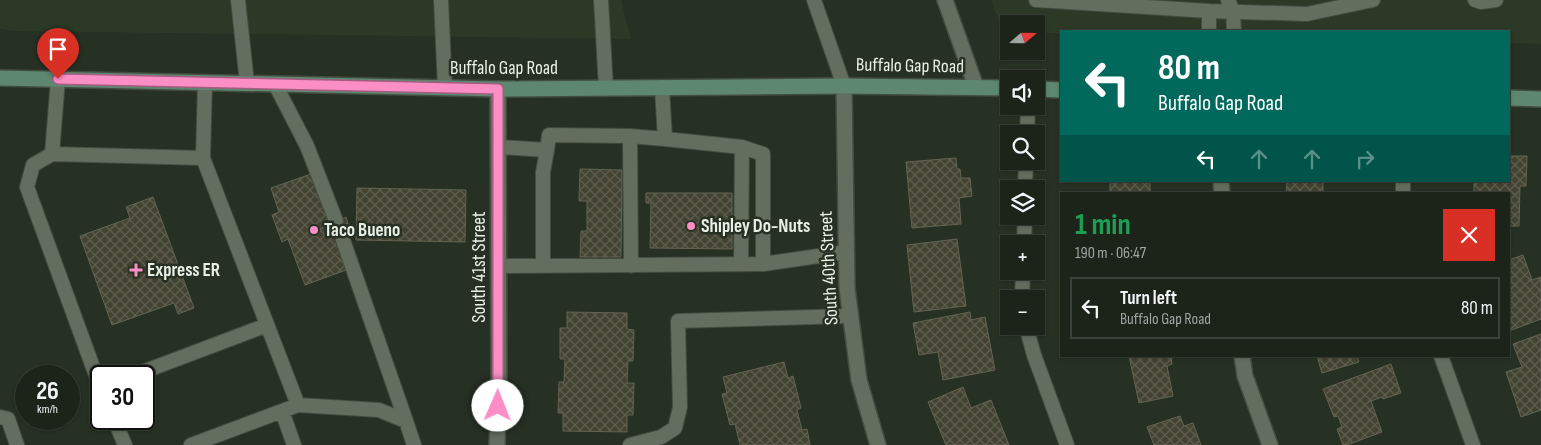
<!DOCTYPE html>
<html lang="en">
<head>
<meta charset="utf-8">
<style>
	:root { --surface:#1c241a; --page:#252c23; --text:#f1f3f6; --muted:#a0a4a2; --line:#3a4139 }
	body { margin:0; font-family:"Sofia Sans Condensed",sans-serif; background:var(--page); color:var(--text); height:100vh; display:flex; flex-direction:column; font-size:19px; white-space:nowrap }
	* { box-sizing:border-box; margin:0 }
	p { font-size:16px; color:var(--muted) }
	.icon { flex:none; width:28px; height:28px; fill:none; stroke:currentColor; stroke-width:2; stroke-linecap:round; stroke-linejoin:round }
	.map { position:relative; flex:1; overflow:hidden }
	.drawer { position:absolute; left:1060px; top:192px; width:450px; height:165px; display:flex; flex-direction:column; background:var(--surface); border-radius:0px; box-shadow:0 1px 4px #0004,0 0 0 1px var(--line) }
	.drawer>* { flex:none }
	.hud { position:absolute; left:1060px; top:30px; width:450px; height:152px; border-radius:0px; box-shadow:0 1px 4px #0004,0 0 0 1px var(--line); background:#00695c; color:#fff; overflow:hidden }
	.needle { width:32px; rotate:70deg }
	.controls { position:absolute; left:1000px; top:15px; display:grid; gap:10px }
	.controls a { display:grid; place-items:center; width:45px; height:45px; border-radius:0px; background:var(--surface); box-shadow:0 1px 4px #0004,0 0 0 1px var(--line); font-size:25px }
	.speed { position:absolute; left:15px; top:365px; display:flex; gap:10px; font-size:25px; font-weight:700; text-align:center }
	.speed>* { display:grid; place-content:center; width:65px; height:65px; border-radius:50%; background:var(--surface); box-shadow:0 1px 4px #0004,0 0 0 1px var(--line); line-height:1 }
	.speed small { font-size:12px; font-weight:400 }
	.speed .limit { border:2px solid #111; border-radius:8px; background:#fff; color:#111 }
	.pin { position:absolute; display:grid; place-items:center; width:42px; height:42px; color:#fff; margin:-51px -21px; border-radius:50% 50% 50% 0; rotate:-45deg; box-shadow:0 0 5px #0007 }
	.pin .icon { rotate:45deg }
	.me { position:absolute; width:55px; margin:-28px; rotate:1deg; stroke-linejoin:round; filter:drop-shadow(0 0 4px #0008) }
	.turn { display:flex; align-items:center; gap:18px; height:105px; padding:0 15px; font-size:22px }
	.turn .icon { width:65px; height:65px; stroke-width:2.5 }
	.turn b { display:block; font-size:35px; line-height:42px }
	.lanes { display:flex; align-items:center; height:48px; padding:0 15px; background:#0003; justify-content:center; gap:25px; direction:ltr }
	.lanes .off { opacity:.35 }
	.round { display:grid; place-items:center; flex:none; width:52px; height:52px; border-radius:0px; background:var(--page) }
	.summary { display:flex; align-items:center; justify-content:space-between; height:85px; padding:0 15px }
	h1 { font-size:30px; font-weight:700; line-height:38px; color:#1e9e55 }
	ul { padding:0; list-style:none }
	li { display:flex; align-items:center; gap:15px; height:62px; margin:0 10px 8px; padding:0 5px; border:2px solid var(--line); border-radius:0px }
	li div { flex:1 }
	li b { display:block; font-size:19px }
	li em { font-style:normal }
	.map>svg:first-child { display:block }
</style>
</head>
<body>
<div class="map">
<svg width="1541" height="445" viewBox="0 0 1541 445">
	<defs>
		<pattern id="building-cross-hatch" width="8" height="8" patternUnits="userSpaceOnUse" patternTransform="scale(1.25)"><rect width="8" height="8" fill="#434332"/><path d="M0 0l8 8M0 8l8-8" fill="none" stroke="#5e5e50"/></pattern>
	</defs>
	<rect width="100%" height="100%" fill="#263023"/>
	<path fill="#2b3926" d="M 0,0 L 621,0 L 631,39 L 13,31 L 0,29 Z
		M 991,0 L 1541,0 L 1541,44 L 1509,43 L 1509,31 L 1061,31 L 1061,33 L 1036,33 L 1036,24 L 1009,24 L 1009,32 L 1003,32 Z"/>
	<path fill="url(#building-cross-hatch)" stroke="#636452" d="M 1509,156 L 1527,156 L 1526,186 L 1520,186 L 1519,226 L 1509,226 L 1509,194 L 1459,194 L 1474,193 L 1474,181 L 1509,181 Z
		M 956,158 L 957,169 L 960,169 L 961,178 L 970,178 L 972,196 L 959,198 L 961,224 L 912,228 L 906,162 Z
		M 580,169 L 622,170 L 621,257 L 580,257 L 581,231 L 587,231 L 587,201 L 579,201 Z
		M 311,174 L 329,224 L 346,217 L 352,237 L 336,243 L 346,270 L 305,285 L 288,239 L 282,242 L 272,215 L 279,212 L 271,188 Z
		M 1110,181 L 1150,181 L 1150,194 L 1110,194 Z
		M 1287,181 L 1323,181 L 1323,194 L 1286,194 Z
		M 357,188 L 466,190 L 465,242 L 356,240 Z
		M 646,193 L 732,193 L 732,249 L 650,248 L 651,203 L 646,203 Z
		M 153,197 L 194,308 L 178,314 L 174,303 L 112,325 L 80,236 L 130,218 L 126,207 Z
		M 957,239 L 966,306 L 914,312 L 907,245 Z
		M 1523,255 L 1532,280 L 1541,277 L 1541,319 L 1509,331 L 1509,260 Z
		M 567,312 L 627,313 L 627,329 L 634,330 L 633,361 L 628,361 L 627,383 L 634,383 L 633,415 L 627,415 L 627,432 L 563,431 L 563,413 L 558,413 L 559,382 L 564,382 L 565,359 L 560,359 L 560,328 L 567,328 Z
		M 970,312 L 971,320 L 985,317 L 995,370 L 943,380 L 938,352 L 919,355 L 913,323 Z
		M 1541,334 L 1541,410 L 1521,417 L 1506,372 L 1522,367 L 1513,344 Z
		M 1129,356 L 1171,356 L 1172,364 L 1167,366 L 1173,396 L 1139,403 Z
		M 1317,356 L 1357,356 L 1359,362 L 1322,373 Z
		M 784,362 L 788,378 L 793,376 L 801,408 L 797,410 L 802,430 L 807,429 L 810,445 L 740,445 L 735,424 L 730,425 L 722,394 L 727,393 L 723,377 Z
		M 1391,364 L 1401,393 L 1383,399 L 1382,397 L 1371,401 L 1382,432 L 1347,445 L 1343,445 L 1337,429 L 1342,427 L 1338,416 L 1334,417 L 1323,389 Z
		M 963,387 L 971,408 L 991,400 L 1009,445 L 946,445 L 928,402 Z
		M 1180,416 L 1184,426 L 1193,423 L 1201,445 L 1154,445 L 1147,427 Z"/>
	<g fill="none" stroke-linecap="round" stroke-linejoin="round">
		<defs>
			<path id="lane" d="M 238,0 L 247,83
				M 441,0 L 445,88
				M 601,0 L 606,88
				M 814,0 L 844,86
				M 1036,0 L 1209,11 L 1307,14 L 1373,0
				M 1228,0 L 1233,12 L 1234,31
				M 1475,0 L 1481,2 L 1496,0
				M 1209,11 L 1209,31
				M 58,79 L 52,154 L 33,165 L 27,187 L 101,389
				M 205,82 L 203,158 L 298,405 L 379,410 L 406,421 L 414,445
				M 275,84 L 307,146 L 336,221
				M 1027,134 L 1028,106
				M 630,136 L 631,266
				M 499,147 L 547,150 L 549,135 L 630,136 L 665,139
				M 52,154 L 203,158
				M 1403,181 L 1403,194
				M 1025,189 L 1026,161
				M 343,240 L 406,421
				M 1024,244 L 1025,216
				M 741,264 L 742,147
				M 763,264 L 846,252
				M 499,266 L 763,264 L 763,154 L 742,147 L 665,139 L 662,87
				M 543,266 L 543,172 L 547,150
				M 1022,299 L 1023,271
				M 1026,326 L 1034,355 L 1067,445
				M 1441,356 L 1473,445
				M 132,376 L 267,325
				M 282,411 L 294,445
				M 0,417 L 8,419 L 17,445
				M 114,419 L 125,445
				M 191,445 L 298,405
				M 630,445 L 661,437 L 675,428 L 680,407 L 678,321 L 850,316"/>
			<path id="street" d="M 945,0 L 976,87
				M 844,86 L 847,288 L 859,380 L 878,445
				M 1221,181 L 1222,194
				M 1242,356 L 1245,376 L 1270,445
				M 497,445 L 499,386 L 498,89"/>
			<path id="secondary" d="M 0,78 L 498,89 L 844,86 L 1009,88
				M 1036,89 L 1061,90
				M 1509,98 L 1541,99"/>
		</defs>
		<use href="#lane" stroke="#434c40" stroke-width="16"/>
		<use href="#street" stroke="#434c40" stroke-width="18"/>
		<use href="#secondary" stroke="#434c40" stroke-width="18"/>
		<use href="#lane" stroke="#636e5e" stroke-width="14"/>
		<use href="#street" stroke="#636e5e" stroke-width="15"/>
		<use href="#secondary" stroke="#5d876f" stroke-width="15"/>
	</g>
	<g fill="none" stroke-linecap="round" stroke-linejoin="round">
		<defs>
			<path id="route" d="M 58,79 L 498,89 L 498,406"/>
		</defs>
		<use href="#route" stroke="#a35d80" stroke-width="12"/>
		<use href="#route" stroke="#fb8fc5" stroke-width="9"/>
	</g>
	<g fill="#fb8fc5" stroke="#263023" stroke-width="2">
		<circle cx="691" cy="226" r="5"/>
		<circle cx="314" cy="230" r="5"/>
		<path d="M133.5 262.5h5v5h5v5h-5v5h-5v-5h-5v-5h5z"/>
	</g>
	<g text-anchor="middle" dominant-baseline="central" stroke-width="5" stroke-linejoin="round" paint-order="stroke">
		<g font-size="19" fill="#e9efe6" stroke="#263023">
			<text transform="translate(910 66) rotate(1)">Buffalo Gap Road</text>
			<text x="504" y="68">Buffalo Gap Road</text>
			<text transform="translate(479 267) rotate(-90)">South 41st Street</text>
			<text transform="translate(829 268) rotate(-93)">South 40th Street</text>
		</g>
		<g font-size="19" font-weight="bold" fill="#e9efe6" stroke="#263023" text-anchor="start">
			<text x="701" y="226">Shipley Do-Nuts</text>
			<text x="324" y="230">Taco Bueno</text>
			<text x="147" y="270">Express ER</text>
		</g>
	</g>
</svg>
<div class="controls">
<a><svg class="needle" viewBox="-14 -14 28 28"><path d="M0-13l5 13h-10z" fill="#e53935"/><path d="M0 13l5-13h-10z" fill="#a0a4a2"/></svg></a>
<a><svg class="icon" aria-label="sound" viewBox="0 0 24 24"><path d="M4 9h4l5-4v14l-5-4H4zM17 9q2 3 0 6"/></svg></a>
<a><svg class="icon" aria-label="search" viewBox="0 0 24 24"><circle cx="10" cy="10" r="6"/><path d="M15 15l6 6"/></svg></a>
<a><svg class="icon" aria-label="layers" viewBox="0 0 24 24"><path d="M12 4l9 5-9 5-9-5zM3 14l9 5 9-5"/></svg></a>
<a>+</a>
<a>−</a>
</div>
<div class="speed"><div>26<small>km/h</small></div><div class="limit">30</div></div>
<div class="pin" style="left:58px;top:79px;background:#d93025"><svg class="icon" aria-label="arrive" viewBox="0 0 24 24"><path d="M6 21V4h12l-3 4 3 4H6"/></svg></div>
<svg class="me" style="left:498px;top:406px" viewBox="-20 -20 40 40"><circle r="19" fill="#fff"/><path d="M0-13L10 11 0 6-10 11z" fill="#fb8fc5"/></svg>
<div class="hud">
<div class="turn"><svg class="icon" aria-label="left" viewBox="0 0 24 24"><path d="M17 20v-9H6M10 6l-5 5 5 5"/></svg><div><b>80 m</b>Buffalo Gap Road</div></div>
<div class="lanes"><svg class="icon" aria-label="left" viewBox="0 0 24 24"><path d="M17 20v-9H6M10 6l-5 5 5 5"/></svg><svg class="icon off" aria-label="ahead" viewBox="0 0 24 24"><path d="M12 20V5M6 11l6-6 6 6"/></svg><svg class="icon off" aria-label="ahead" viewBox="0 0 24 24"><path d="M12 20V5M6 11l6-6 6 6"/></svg><svg class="icon off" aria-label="right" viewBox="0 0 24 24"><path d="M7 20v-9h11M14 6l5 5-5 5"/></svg></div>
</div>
<section class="drawer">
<div class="summary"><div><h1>1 min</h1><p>190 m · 06:47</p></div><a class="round" style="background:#d93025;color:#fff"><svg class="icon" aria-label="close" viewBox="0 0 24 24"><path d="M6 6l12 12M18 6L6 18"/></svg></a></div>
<ul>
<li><svg class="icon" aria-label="left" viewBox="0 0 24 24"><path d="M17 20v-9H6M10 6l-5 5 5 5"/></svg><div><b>Turn left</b><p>Buffalo Gap Road</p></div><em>80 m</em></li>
</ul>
</section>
</div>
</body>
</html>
